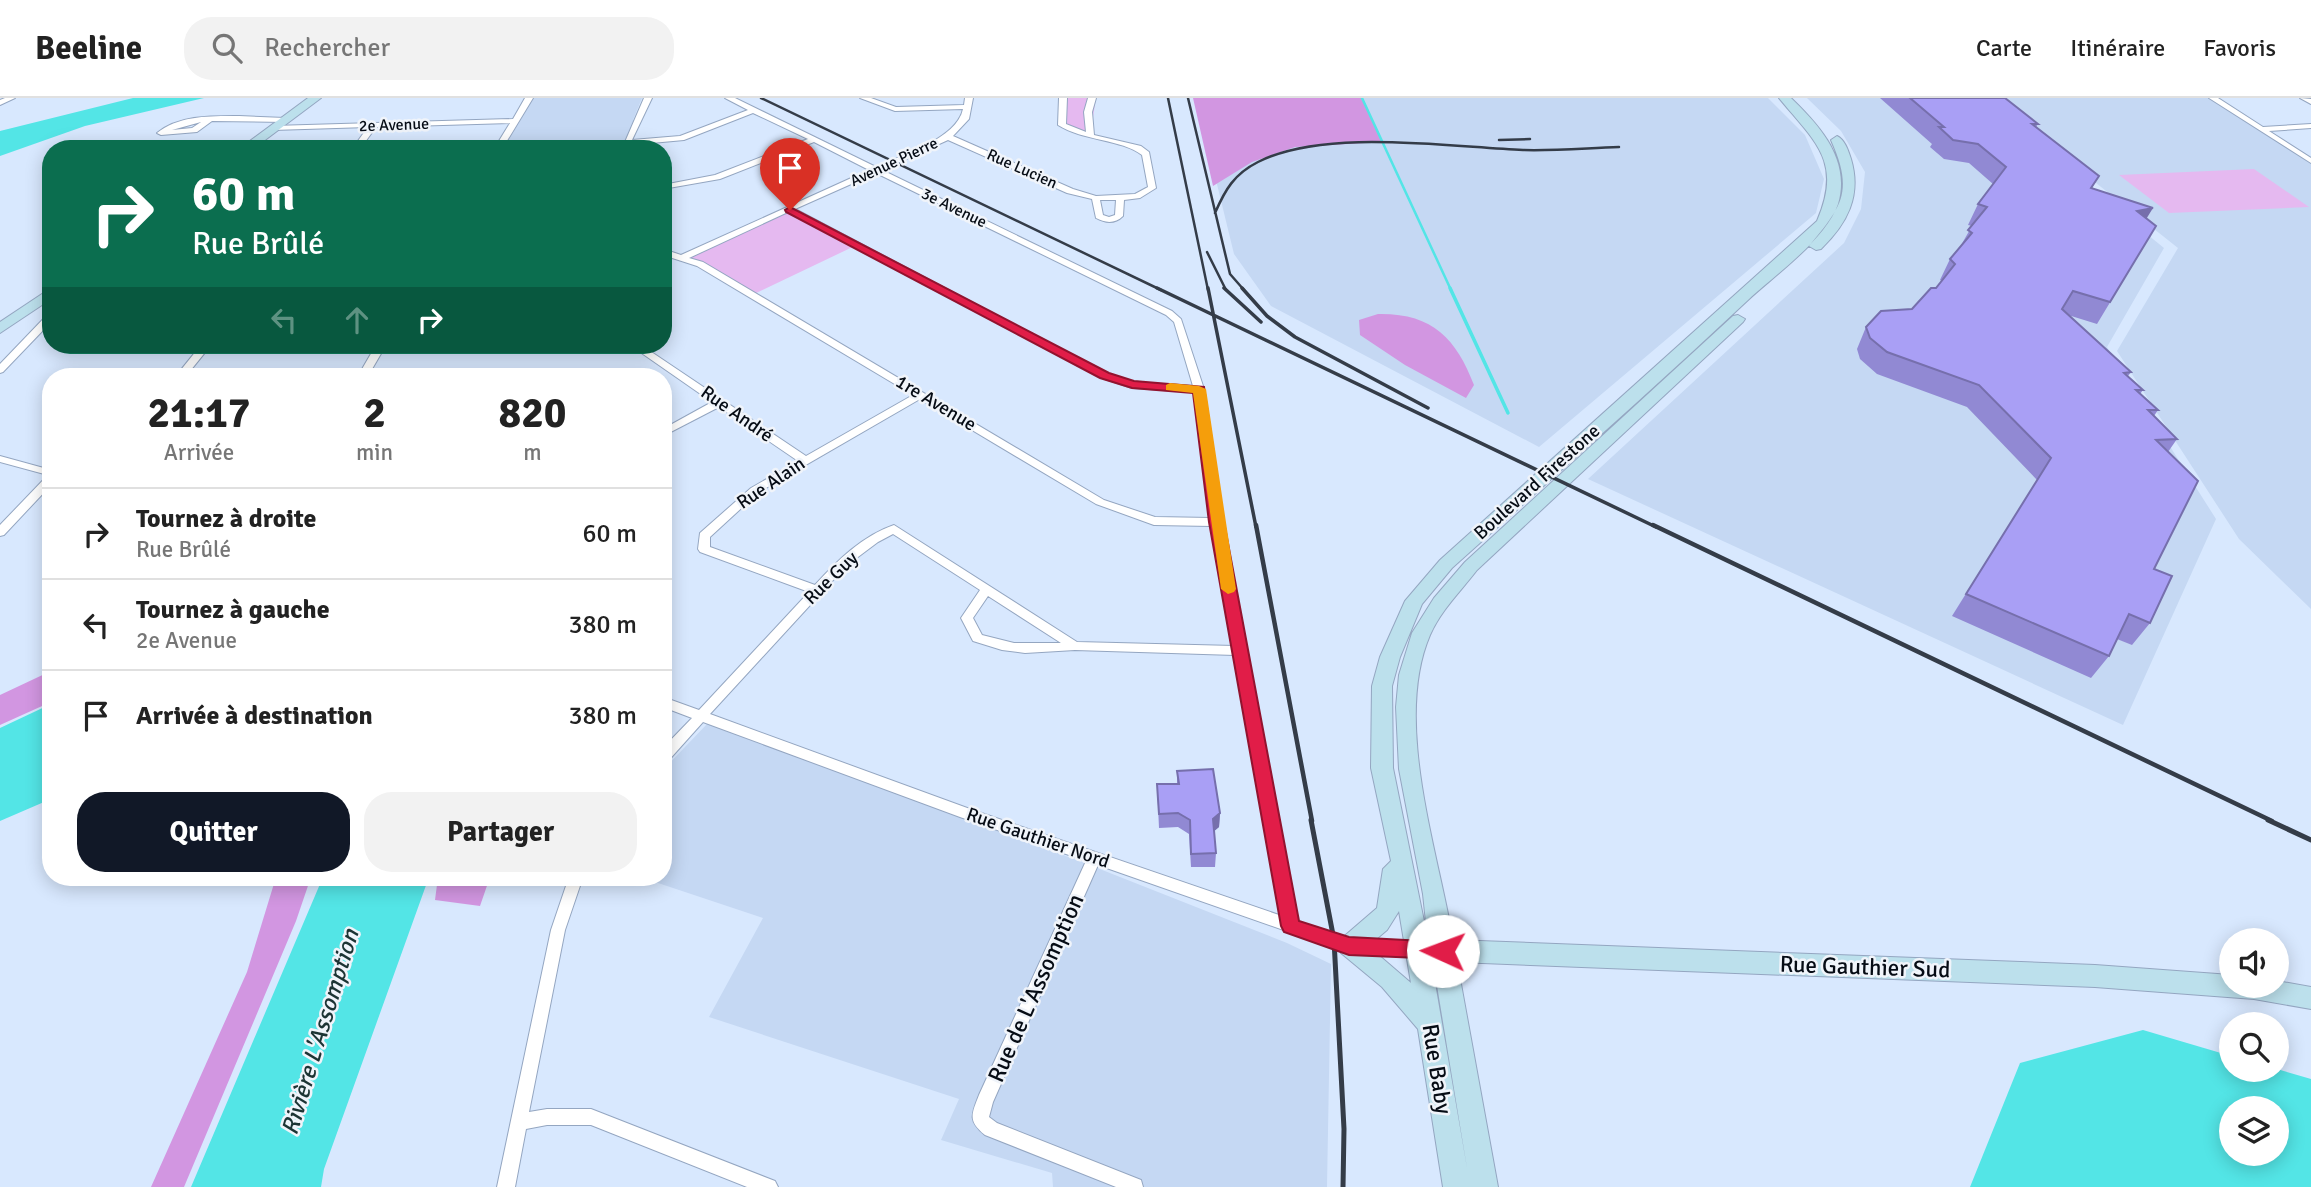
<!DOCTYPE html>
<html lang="fr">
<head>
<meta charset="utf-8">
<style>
	:root { --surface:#fff; --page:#f2f2f2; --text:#222; --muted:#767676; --line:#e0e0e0; --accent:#111827 }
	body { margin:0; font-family:Signika,sans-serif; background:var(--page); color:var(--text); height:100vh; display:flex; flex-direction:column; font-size:26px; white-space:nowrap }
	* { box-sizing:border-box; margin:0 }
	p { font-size:23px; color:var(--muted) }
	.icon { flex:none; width:38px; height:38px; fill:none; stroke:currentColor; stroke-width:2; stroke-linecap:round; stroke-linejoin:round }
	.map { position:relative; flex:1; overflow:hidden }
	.panel { position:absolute; left:42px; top:270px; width:630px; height:518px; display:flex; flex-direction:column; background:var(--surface); border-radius:28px; box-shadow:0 4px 18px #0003 }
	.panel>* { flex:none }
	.banner { position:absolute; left:42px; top:42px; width:630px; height:214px; border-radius:28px; box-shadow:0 4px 18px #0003; background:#0b6e4f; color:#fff; overflow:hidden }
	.controls { position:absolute; left:2219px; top:830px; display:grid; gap:14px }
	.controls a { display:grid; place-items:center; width:70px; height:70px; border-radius:50%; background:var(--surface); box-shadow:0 4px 18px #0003; font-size:35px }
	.pin { position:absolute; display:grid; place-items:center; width:60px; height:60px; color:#fff; margin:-72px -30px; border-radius:50% 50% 50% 0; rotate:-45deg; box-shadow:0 0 7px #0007 }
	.pin .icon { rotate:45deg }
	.me { position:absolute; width:77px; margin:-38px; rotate:272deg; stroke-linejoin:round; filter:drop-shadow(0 0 5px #0008) }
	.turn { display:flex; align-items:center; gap:24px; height:147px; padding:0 35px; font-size:32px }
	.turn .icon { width:91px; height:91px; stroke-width:2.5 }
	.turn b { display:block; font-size:49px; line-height:60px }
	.lanes { display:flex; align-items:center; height:66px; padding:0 35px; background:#0003; justify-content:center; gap:35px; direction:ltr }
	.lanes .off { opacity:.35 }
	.eta { display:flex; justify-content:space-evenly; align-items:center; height:119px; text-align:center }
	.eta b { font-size:42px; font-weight:700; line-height:49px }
	.primary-button { display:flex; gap:14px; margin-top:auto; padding:14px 35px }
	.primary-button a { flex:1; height:80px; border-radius:28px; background:var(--accent); color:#fff; font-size:28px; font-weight:700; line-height:80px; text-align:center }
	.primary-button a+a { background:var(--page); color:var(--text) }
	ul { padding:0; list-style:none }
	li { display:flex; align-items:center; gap:21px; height:91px; padding:0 35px; border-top:2px solid var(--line) }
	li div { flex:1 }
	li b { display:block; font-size:26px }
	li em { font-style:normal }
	header { display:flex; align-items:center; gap:42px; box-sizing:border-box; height:98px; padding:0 35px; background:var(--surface); border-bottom:2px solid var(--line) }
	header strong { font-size:33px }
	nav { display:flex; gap:38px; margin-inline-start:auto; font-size:24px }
	.search { width:490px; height:63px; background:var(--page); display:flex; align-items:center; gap:18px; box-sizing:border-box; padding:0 24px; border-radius:28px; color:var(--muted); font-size:26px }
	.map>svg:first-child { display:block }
</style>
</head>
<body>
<header>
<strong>Beeline</strong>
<div class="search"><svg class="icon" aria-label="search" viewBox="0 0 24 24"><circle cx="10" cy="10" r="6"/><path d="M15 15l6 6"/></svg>Rechercher</div>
<nav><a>Carte</a><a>Itinéraire</a><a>Favoris</a></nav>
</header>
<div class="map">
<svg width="2311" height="1089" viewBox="0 0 2311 1089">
	<rect width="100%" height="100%" fill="#d8e8fe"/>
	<path fill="#c5d8f3" d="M 531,0 L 642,0 L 633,22 L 638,22 L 625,51 L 500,51 Z
		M 1196,0 L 1768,0 L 1805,37 L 1824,81 L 1816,115 L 1539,349 L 1271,208 L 1234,156 Z
		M 1807,0 L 1980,0 L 2164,150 L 2107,249 L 2216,421 L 2123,627 L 1588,381 L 1844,145 L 1861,111 L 1865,74 L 1841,33 Z
		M 1989,0 L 2209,0 L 2311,65 L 2311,511 L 2239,441 L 2117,253 L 2178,150 Z
		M 707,626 L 1082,764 L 1287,845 L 1331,866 L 1327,1089 L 1053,1089 L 1052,1075 L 941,1042 L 959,1001 L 709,919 L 763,820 L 640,779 L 663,779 L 663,672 Z"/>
	<path fill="#e5b9f0" d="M 1063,0 L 1096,0 L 1090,38 L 1064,30 L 1061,22 Z
		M 2254,71 L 2309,109 L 2169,115 L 2119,77 Z
		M 790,112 L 861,145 L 752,197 L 683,159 Z"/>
	<path fill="#d296e1" d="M 1193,0 L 1362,0 L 1383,44 L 1295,49 L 1252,64 L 1213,88 Z
		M 1378,216 C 1432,215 1456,240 1474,287 L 1466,300 L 1405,267 L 1360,237 L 1359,222 Z
		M 51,573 L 51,604 L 0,627 L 0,597 Z
		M 276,779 L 311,779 L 296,823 L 184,1089 L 151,1089 L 247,874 Z
		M 438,779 L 490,779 L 480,808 L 435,802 Z"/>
	<path fill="#53e5e6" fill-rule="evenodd" d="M 133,0 L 204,0 L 85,28 L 0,58 L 0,33 Z
		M 51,606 L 51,701 L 0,723 L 0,630 Z
		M 323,779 L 429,779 L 324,1071 L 321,1089 L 191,1089 Z
		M 2143,932 L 2231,958 L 2231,971 L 2277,971 L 2311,981 L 2311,1089 L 1970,1089 L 2020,965 ZM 2231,1010 L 2277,1010 L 2277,1055 L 2231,1055 Z"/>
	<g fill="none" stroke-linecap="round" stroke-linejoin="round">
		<path stroke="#53e5e6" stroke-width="2.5" d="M 1362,0 L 1451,192"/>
		<path stroke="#53e5e6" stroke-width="3.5" d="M 1450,190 L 1508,315"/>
		<defs>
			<path id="street" d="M 5,0 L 15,0 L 0,7 L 0,2 Z
				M 525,0 L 533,0 L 502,51 L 494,51 L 510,25 L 376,29 L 360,51 L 352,51 L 368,29 L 273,32 L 269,30 L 273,28 L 513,21 Z
				M 644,0 L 652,0 L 632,42 L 680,38 L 748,12 L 725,0 L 735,0 L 876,69 C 902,57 957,41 963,11 L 895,13 L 860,0 L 871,0 L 896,9 L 964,7 L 965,0 L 973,0 L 969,21 L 953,38 L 1073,91 L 1096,98 L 1135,96 L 1148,89 L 1142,57 C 1121,41 1083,43 1058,27 L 1059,0 L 1067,0 L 1066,26 L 1086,34 L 1084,14 L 1088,0 L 1096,0 L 1092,14 L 1094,37 L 1141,48 L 1149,54 L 1156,90 L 1140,100 L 1124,102 L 1123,118 C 1115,126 1105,125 1096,120 L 1092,101 L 1067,95 L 948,42 L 882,72 L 1172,213 L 1181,221 L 1204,291 L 1223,424 L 1298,824 L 1349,841 L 1418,845 L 1423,847 L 1426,852 L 1423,857 L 1418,859 L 1349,855 L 1098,767 L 993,1004 L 989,1019 L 997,1025 L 1141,1082 L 1143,1089 L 1116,1089 L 985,1037 C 968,1023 971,1017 979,997 L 1086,763 L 960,719 L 703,624 L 668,663 L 663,664 L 663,650 L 692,620 L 663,609 L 663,599 L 699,612 L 809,494 L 700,454 L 698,451 L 700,435 L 751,390 L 798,363 L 719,309 L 663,338 L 663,331 L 712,304 L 630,247 L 641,247 L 806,358 L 913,297 L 697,168 L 663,157 L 663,151 L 681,157 L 869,72 L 814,44 L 720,81 L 663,91 L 663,87 L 715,77 L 808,41 L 753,15 L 684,42 L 630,47 L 628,51 L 622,51 ZM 876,75 L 1166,217 L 1174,224 L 1193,288 L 1133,284 L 1108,276 L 795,111 ZM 1100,102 L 1116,102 L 1115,117 L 1109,119 L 1103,117 ZM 788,114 L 1102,280 L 1132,290 L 1194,294 L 1211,420 L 1155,419 L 1104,402 L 703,164 L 689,160 ZM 920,301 L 1096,406 L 1154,427 L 1212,428 L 1234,548 L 1077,544 L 894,427 C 862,438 837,463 815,487 L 710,449 L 710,439 L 759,394 ZM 893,436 L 980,492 L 961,520 L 973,543 L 1002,552 L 1025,555 L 1075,552 L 1235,557 L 1282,818 L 970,711 L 710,616 L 846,468 L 878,444 ZM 988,498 L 1061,545 L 1014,545 L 982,537 L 973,520 Z
				M 2209,0 L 2218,0 L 2263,29 L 2311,26 L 2311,30 L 2269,33 L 2311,60 L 2311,65 Z
				M 2300,0 L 2311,1 L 2311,6 Z
				M 239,18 L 285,20 L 289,22 L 285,24 L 212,23 L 197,34 L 161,37 L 157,35 C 179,17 212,18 239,18 ZM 201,24 L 192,30 L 172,32 Z
				M 51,215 L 51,224 L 3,274 L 0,275 L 0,266 L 48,216 Z
				M 201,247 L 211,247 L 186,278 L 176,278 Z
				M 376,247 L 386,247 L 368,278 L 358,278 Z
				M 0,358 L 51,372 L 51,387 L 4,437 L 0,438 L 0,427 L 48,377 L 0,364 Z
				M 569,779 L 583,779 L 565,832 L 529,1014 L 547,1011 L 591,1011 L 775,1083 L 778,1089 L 747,1089 L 591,1027 L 547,1027 L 526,1031 L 515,1089 L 497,1089 L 551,832 Z"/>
			<path id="secondary" d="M 308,0 L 321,0 L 253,51 L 239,51 Z
				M 1779,0 L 1791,0 C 1820,28 1851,62 1838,106 C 1827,140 1775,177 1748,202 C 1651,293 1551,381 1452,470 L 1422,506 L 1400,559 L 1392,588 L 1393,670 L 1428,843 L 1423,796 L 1399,671 L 1396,609 L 1399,577 L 1412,535 L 1434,500 L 1465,464 L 1733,218 L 1738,217 L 1745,221 L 1743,224 L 1477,472 C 1461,493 1441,512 1430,537 C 1393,623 1438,753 1453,842 L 2095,867 L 2231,877 L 2231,887 L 2277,887 L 2277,883 L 2311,889 L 2311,911 L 2254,901 L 2095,889 L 1457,864 L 1498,1089 L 1443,1089 L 1418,931 L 1382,889 L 1341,855 L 1337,848 L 1341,841 L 1377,810 L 1383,771 L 1391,763 L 1371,670 L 1372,588 L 1380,559 L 1405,503 L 1440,462 L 1817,123 C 1843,63 1815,44 1779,0 ZM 1399,813 L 1411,885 L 1368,848 L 1387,832 ZM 1431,862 L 1433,863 L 1467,1070 Z
				M 1837,38 C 1845,42 1848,52 1851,61 C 1862,98 1847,126 1821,151 L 1816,152 L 1809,148 C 1842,108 1854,94 1831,42 Z
				M 51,190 L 51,201 L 0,235 L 0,224 Z"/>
		</defs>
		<use href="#street" stroke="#94a6c1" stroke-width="2"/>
		<use href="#secondary" stroke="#94a6c1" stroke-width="2"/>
		<use href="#street" fill="#fff" fill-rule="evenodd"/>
		<use href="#secondary" fill="#bce0ec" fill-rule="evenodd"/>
		<path stroke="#343c48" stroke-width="2.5" d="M 761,0 L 1161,192
			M 1168,0 L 1208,192
			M 1188,0 L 1230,176 L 1244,192
			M 1499,42 L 1530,41
			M 1215,115 C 1225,92 1234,76 1258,64 C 1325,30 1449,49 1523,52 C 1555,53 1587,50 1619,49
			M 1207,154 L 1226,192"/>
		<path stroke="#343c48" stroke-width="3.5" d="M 1157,190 L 1656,429
			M 1208,190 L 1256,429
			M 1224,190 L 1261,224
			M 1242,190 L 1267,218 L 1295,239 L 1428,310"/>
		<path stroke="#343c48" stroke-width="4.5" d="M 1256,427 L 1312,723
			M 1653,427 L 2272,723"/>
		<path stroke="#343c48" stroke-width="5" d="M 1311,722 L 1334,842 L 1344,1031 L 1343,1089
			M 2268,722 L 2311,742"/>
	</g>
	<path fill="#9189d3" d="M 1880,0 L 2005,0 L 2038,26 L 2036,29 L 2099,78 L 2092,90 L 2146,121 L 2156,128 L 2097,226 L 2068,217 L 2131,274 L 2128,278 L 2143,292 L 2140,296 L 2158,312 L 2154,318 L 2177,341 L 2168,354 L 2154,471 L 2150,525 L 2132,547 L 2117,541 L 2109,558 L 2091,580 L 1952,518 L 2037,382 L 1967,309 L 1877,276 L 1860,261 L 1857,251 L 1866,229 L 1912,211 L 1936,190 L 1942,183 L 1940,182 L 1950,161 L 1960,149 L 1972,128 L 1968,127 L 1978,106 L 1993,86 L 1969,65 L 1944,61 L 1930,49 L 1932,46 Z
		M 1177,673 L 1220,715 L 1219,729 L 1214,733 L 1216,755 L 1215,769 L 1191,769 L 1189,736 L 1178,729 L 1159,730 L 1157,686 L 1177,686 Z"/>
	<path fill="#766fac" d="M 2153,110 L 2140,131 L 2137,113 Z
		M 1220,715 L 1219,729 L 1212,735 L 1213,721 Z"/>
	<path fill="#a99ff5" stroke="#766fac" stroke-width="2" d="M 1910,0 L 2005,0 L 2038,26 L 2032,26 L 2099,78 L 2091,90 L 2153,110 L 2137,113 L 2156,128 L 2110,204 L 2073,193 L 2062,211 L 2131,274 L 2124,275 L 2143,292 L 2136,292 L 2158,312 L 2148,312 L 2177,341 L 2156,342 L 2198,383 L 2154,471 L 2172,478 L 2150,525 L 2129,516 L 2109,558 L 1966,496 L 2051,360 L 1979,287 L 1887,254 L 1870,240 L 1866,229 L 1881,213 L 1912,211 L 1931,190 L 1936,190 L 1955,166 L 1950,161 L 1972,135 L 1968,132 L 1987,109 L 1978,106 L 2006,69 L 1978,46 L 1953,42 L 1939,29 L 1944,29 Z
		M 1213,671 L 1220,715 L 1213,721 L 1216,755 L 1191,756 L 1190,722 L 1178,715 L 1159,716 L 1157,686 L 1179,686 L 1177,673 Z"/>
	<path fill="#e11d48" stroke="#92132f" stroke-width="2" d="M 790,109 L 1109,275 L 1134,283 L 1204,289 L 1224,424 L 1299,823 L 1349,839 L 1443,844 L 1450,847 L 1453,853 L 1450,859 L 1443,861 L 1349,857 L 1284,834 L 1281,828 L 1209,424 L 1193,295 L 1132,290 L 1100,280 L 786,114 L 785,112 Z"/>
	<path fill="#f59e0b" d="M 1170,285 L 1199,288 L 1206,291 L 1236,491 L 1234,494 L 1228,496 L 1221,491 L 1193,295 L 1166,292 L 1166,287 Z"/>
	<g text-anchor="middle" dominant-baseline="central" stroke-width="5" stroke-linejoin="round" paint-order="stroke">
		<g font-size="16" fill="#060c15" stroke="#f0f4fa">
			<text transform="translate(394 27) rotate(-2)">2e Avenue</text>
			<text transform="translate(894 64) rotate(-25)">Avenue Pierre</text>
			<text transform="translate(1022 71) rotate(24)">Rue Lucien</text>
			<text transform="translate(954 110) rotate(26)">3e Avenue</text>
		</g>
		<g font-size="19" fill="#060c15" stroke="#f0f4fa">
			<text transform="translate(936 305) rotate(31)">1re Avenue</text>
			<text transform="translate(737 316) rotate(35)">Rue André</text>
			<text transform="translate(1537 384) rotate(-42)">Boulevard Firestone</text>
			<text transform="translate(771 385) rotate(-34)">Rue Alain</text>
			<text transform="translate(831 480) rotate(-44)">Rue Guy</text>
			<text transform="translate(1038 740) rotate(19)">Rue Gauthier Nord</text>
		</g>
		<g font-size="23" fill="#060c15" stroke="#f0f4fa">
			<text transform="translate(1865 869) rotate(2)">Rue Gauthier Sud</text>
			<text transform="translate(1036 890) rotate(-66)">Rue de L'Assomption</text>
			<text transform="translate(1437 971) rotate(81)">Rue Baby</text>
		</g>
		<g font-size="24" font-style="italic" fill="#1c3434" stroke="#f0f4fa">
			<text transform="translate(320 934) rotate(-73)">Rivière L'Assomption</text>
		</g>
	</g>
</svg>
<div class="controls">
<a><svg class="icon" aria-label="sound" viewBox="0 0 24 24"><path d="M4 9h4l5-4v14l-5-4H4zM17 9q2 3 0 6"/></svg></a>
<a><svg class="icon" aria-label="search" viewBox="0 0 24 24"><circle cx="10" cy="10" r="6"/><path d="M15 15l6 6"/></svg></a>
<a><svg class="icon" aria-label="layers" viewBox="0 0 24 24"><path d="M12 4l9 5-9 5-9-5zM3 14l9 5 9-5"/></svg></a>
</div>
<div class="pin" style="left:790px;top:112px;background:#d93025"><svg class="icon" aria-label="arrive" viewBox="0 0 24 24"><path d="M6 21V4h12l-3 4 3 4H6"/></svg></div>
<svg class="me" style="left:1443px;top:853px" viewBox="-20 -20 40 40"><circle r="19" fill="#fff"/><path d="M0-13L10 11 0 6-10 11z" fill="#e11d48"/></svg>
<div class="banner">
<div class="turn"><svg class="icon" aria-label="right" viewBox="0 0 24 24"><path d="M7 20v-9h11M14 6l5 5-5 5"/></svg><div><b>60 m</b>Rue Brûlé</div></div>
<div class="lanes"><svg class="icon off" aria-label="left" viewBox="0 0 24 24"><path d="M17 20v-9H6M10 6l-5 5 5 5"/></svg><svg class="icon off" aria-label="ahead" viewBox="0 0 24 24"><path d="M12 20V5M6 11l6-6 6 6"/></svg><svg class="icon" aria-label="right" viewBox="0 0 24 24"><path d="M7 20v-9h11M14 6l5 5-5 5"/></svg></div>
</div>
<section class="panel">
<div class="eta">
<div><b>21:17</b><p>Arrivée</p></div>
<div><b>2</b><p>min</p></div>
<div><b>820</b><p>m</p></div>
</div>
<ul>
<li><svg class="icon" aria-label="right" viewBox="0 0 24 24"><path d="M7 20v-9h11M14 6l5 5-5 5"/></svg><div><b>Tournez à droite</b><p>Rue Brûlé</p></div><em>60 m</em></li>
<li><svg class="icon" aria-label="left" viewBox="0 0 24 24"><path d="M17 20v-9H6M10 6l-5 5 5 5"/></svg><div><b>Tournez à gauche</b><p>2e Avenue</p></div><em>380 m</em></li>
<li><svg class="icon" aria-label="arrive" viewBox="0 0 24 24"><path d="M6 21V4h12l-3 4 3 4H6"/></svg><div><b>Arrivée à destination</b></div><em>380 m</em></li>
</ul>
<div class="primary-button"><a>Quitter</a><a>Partager</a></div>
</section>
</div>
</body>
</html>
